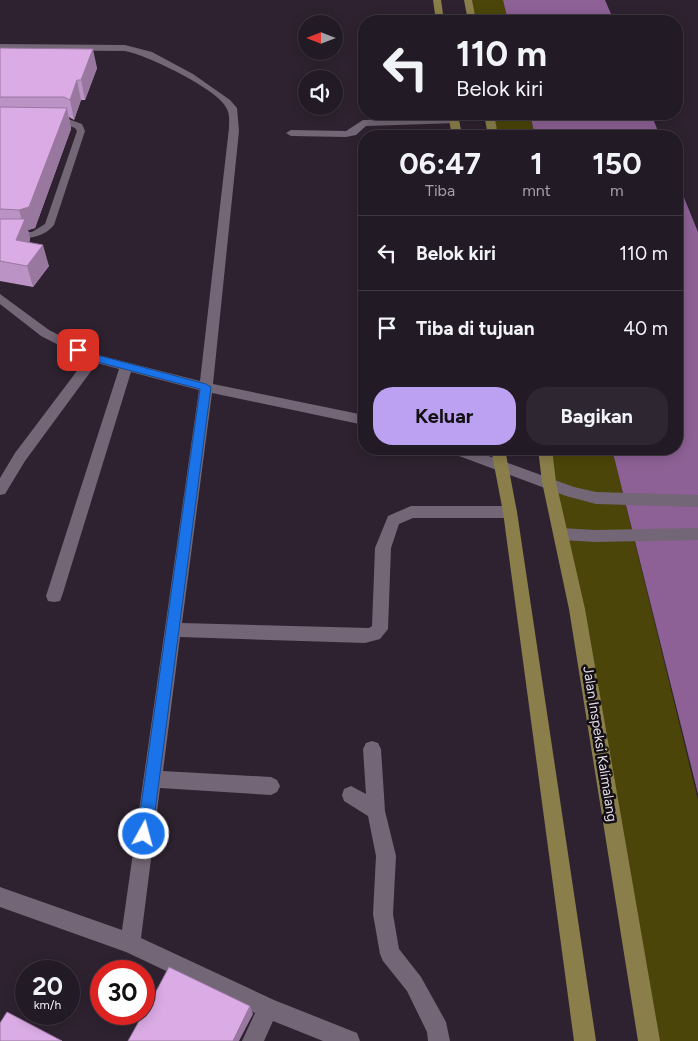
<!DOCTYPE html>
<html lang="id">
<head>
<meta charset="utf-8">
<style>
	:root { --surface:#221a24; --page:#2e2731; --text:#f1f3f6; --muted:#a2a1a6; --line:#3f3841; --accent:#bca0f2 }
	body { margin:0; font-family:Figtree,sans-serif; background:var(--page); color:var(--text); height:100vh; display:flex; flex-direction:column; font-size:19px; white-space:nowrap }
	* { box-sizing:border-box; margin:0 }
	p { font-size:16px; color:var(--muted) }
	.icon { flex:none; width:28px; height:28px; fill:none; stroke:currentColor; stroke-width:2; stroke-linecap:round; stroke-linejoin:round }
	.map { position:relative; flex:1; overflow:hidden }
	.sheet { position:absolute; left:358px; top:130px; width:325px; height:325px; display:flex; flex-direction:column; background:var(--surface); border-radius:20px; box-shadow:0 2px 12px #0003,0 0 0 1px var(--line) }
	.sheet>* { flex:none }
	.guide { position:absolute; left:358px; top:15px; width:325px; height:105px; border-radius:20px; box-shadow:0 2px 12px #0003,0 0 0 1px var(--line); background:#221a24; color:var(--text); overflow:hidden }
	.needle { width:32px; rotate:270deg }
	.tools { position:absolute; left:298px; top:15px; display:grid; gap:10px }
	.tools a { display:grid; place-items:center; width:45px; height:45px; border-radius:50%; background:var(--surface); box-shadow:0 2px 12px #0003,0 0 0 1px var(--line); font-size:25px }
	.speed { position:absolute; left:15px; top:960px; display:flex; gap:10px; font-size:25px; font-weight:700; text-align:center }
	.speed>* { display:grid; place-content:center; width:65px; height:65px; border-radius:50%; background:var(--surface); box-shadow:0 2px 12px #0003,0 0 0 1px var(--line); line-height:1 }
	.speed small { font-size:12px; font-weight:400 }
	.speed .limit { border:8px solid #d22; background:#fff; color:#111 }
	.pin { position:absolute; display:grid; place-items:center; width:42px; height:42px; color:#fff; margin:-21px; border-radius:10px; box-shadow:0 2px 8px #0006 }
	.me { position:absolute; width:55px; margin:-28px; rotate:7deg; stroke-linejoin:round; filter:drop-shadow(0 0 4px #0008) }
	.turn { display:flex; align-items:center; gap:18px; height:105px; padding:0 15px; font-size:22px }
	.turn .icon { width:65px; height:65px; stroke-width:2.5 }
	.turn b { display:block; font-size:35px; line-height:42px }
	.eta { display:flex; justify-content:space-evenly; align-items:center; height:85px; text-align:center }
	.eta b { font-size:30px; font-weight:700; line-height:35px }
	.action { display:flex; gap:10px; margin-top:auto; padding:10px 15px }
	.action a { flex:1; height:58px; border-radius:20px; background:var(--accent); color:#111; font-size:20px; font-weight:700; line-height:58px; text-align:center }
	.action a+a { background:var(--page); color:var(--text) }
	ul { padding:0; list-style:none }
	li { display:flex; align-items:center; gap:15px; height:75px; padding:0 15px; border-top:1px solid var(--line) }
	li div { flex:1 }
	li b { display:block; font-size:19px }
	li em { font-style:normal }
	.map>svg:first-child { display:block }
</style>
</head>
<body>
<div class="map">
<svg width="698" height="1041" viewBox="0 0 698 1041">
	<rect width="100%" height="100%" fill="#2e2230"/>
	<path fill="#4b4509" d="M 468,0 L 503,0 L 508,21 L 472,21 Z
		M 489,114 L 530,114 L 535,136 L 493,136 Z
		M 549,449 L 612,449 L 698,800 L 698,1041 L 648,1041 Z"/>
	<path fill="#8d6195" d="M 503,0 L 605,0 L 614,21 L 508,21 Z
		M 530,114 L 651,114 L 660,136 L 535,136 Z
		M 676,178 L 698,232 L 698,794 L 612,449 L 676,449 Z"/>
	<g fill="none" stroke-linecap="round" stroke-linejoin="round">
		<path fill="#8d6195" fill-rule="evenodd" d="M 676,394 L 694,399 L 698,406 L 698,504 L 679,498 L 671,484 L 662,449 L 676,449 Z"/>
		<path fill="#736676" fill-rule="evenodd" d="M 52,119 L 68,119 L 82,124 L 85,131 L 54,225 C 41,241 19,239 0,238 L 0,232 L 32,232 L 45,224 L 77,131 L 75,128 L 67,125 L 49,124 L 49,120 Z"/>
		<path fill="#736676" fill-rule="evenodd" d="M 0,44 L 125,45 L 152,52 L 193,74 L 230,100 L 237,108 L 239,131 L 213,384 L 364,415 L 364,425 L 212,393 L 182,623 L 369,628 L 372,626 L 375,548 L 388,516 L 411,506 L 510,506 L 515,508 L 517,512 L 515,516 L 510,518 L 413,518 L 399,524 L 391,548 L 388,629 L 380,639 L 365,643 L 180,637 L 163,771 L 271,777 L 277,780 L 280,786 L 277,792 L 271,795 L 160,788 L 141,938 L 274,1000 L 357,1033 L 360,1041 L 323,1041 L 273,1021 L 264,1041 L 242,1041 L 255,1013 L 126,952 L 0,907 L 0,887 L 122,930 L 199,390 L 131,372 L 62,596 L 60,601 L 54,602 L 48,601 L 46,596 L 119,369 L 97,363 L 25,461 L 5,494 L 0,495 L 0,478 L 15,453 L 86,359 L 41,336 L 0,304 L 0,294 L 49,330 L 98,355 L 200,381 L 229,128 C 229,122 230,115 227,109 C 220,90 145,54 125,51 L 0,50 Z
			M 454,118 L 458,119 L 458,123 L 366,126 L 356,135 L 346,137 L 291,136 L 286,133 L 291,130 L 346,131 L 363,120 Z
			M 449,449 L 469,449 L 574,487 L 596,492 L 698,495 L 698,507 L 596,504 L 566,496 L 451,453 Z
			M 561,528 L 595,530 L 698,528 L 698,540 L 595,542 L 561,540 L 556,538 L 553,534 L 556,530 Z
			M 372,741 L 378,743 L 381,749 L 385,811 L 396,856 L 393,914 L 399,949 L 421,977 L 446,1022 L 450,1041 L 428,1041 L 427,1032 L 407,991 L 383,961 L 380,954 L 373,914 L 376,856 L 368,816 L 344,801 L 342,795 L 344,789 L 351,786 L 366,794 L 363,749 L 366,743 Z"/>
		<path fill="#8a7f4a" fill-rule="evenodd" d="M 433,0 L 441,0 L 444,21 L 436,21 Z
			M 464,0 L 472,0 L 476,21 L 468,21 Z
			M 448,114 L 458,114 L 462,136 L 452,136 Z
			M 484,114 L 494,114 L 498,136 L 488,136 Z
			M 491,449 L 505,449 L 517,512 L 596,1041 L 574,1041 L 503,512 Z
			M 538,449 L 552,449 L 556,482 L 585,609 L 660,1041 L 638,1041 L 569,609 L 542,482 Z"/>
	</g>
	<path fill="#bb93c4" d="M 0,48 L 97,68 L 85,100 L 81,100 L 74,120 L 69,117 L 71,129 L 35,228 L 28,230 L 30,240 L 29,242 L 49,266 L 33,287 L 0,281 Z"/>
	<path fill="#9978a0" d="M 93,49 L 97,68 L 85,100 L 81,80 Z
		M 77,80 L 81,100 L 74,120 L 70,100 Z
		M 67,108 L 71,129 L 35,228 L 28,230 L 30,240 L 22,261 L 16,240 L 23,224 L 19,210 Z
		M 43,245 L 49,266 L 33,287 L 27,266 Z
		M 250,1006 L 253,1014 L 239,1041 L 233,1041 Z"/>
	<path fill="#daabe4" stroke="#9978a0" d="M 0,48 L 93,49 L 81,80 L 77,80 L 70,100 L 64,97 L 0,97 Z
		M 0,107 L 67,108 L 29,207 L 19,210 L 0,209 Z
		M 0,219 L 25,219 L 16,240 L 43,245 L 27,266 L 0,261 Z
		M 169,967 L 250,1006 L 233,1041 L 128,1041 L 143,1014 L 144,1014 Z
		M 7,1012 L 62,1041 L 0,1041 L 0,1023 Z"/>
	<path fill="#1a73e8" stroke="#114b97" d="M 78,346 L 97,355 L 206,384 L 211,387 L 152,834 L 149,839 L 144,841 L 139,839 L 137,834 L 200,389 L 90,360 L 74,352 L 74,347 Z"/>
	<g text-anchor="middle" dominant-baseline="central" stroke-width="5" stroke-linejoin="round" paint-order="stroke">
		<g font-size="14" fill="#e4dce5" stroke="#130e14">
			<text transform="translate(600 744) rotate(81)">Jalan Inspeksi Kalimalang</text>
		</g>
	</g>
</svg>
<div class="tools">
<a><svg class="needle" viewBox="-14 -14 28 28"><path d="M0-13l5 13h-10z" fill="#e53935"/><path d="M0 13l5-13h-10z" fill="#a2a1a6"/></svg></a>
<a><svg class="icon" aria-label="sound" viewBox="0 0 24 24"><path d="M4 9h4l5-4v14l-5-4H4zM17 9q2 3 0 6"/></svg></a>
</div>
<div class="speed"><div>20<small>km/h</small></div><div class="limit">30</div></div>
<div class="pin" style="left:78px;top:350px;background:#d93025"><svg class="icon" aria-label="arrive" viewBox="0 0 24 24"><path d="M6 21V4h12l-3 4 3 4H6"/></svg></div>
<svg class="me" style="left:144px;top:834px" viewBox="-20 -20 40 40"><circle r="17" fill="#1a73e8" stroke="#fff" stroke-width="3"/><path d="M0-11L8 9 0 5-8 9z" fill="#fff"/></svg>
<div class="guide">
<div class="turn"><svg class="icon" aria-label="left" viewBox="0 0 24 24"><path d="M17 20v-9H6M10 6l-5 5 5 5"/></svg><div><b>110 m</b>Belok kiri</div></div>
</div>
<section class="sheet">
<div class="eta">
<div><b>06:47</b><p>Tiba</p></div>
<div><b>1</b><p>mnt</p></div>
<div><b>150</b><p>m</p></div>
</div>
<ul>
<li><svg class="icon" aria-label="left" viewBox="0 0 24 24"><path d="M17 20v-9H6M10 6l-5 5 5 5"/></svg><div><b>Belok kiri</b></div><em>110 m</em></li>
<li><svg class="icon" aria-label="arrive" viewBox="0 0 24 24"><path d="M6 21V4h12l-3 4 3 4H6"/></svg><div><b>Tiba di tujuan</b></div><em>40 m</em></li>
</ul>
<div class="action"><a>Keluar</a><a>Bagikan</a></div>
</section>
</div>
</body>
</html>
